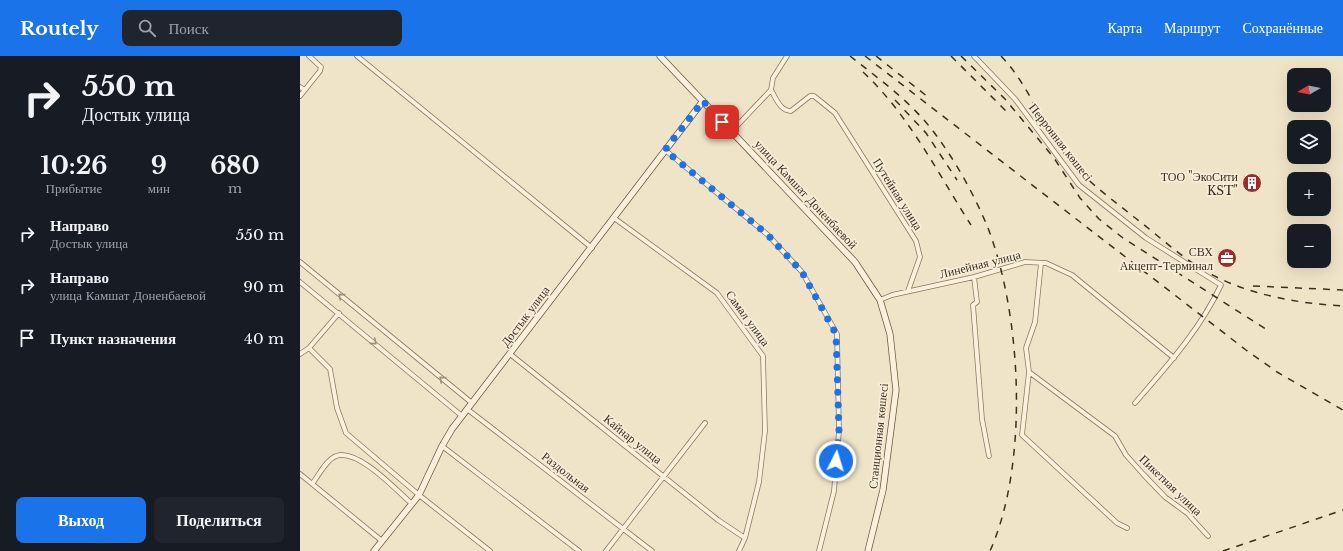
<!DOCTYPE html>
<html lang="ru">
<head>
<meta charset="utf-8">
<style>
	:root { --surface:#171b24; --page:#20242c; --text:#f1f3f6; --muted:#9ea1a6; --accent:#1a73e8 }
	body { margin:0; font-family:"Libre Baskerville",serif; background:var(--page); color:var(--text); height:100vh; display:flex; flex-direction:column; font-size:15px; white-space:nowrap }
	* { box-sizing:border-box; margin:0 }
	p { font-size:13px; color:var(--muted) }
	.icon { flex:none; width:22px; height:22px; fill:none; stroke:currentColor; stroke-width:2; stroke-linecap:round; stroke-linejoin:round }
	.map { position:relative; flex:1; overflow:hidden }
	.drawer { display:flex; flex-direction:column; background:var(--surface); width:300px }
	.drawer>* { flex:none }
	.top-card { background:#171b24; color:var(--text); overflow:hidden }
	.needle { width:26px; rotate:261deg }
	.fabs { position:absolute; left:987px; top:12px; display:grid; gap:8px }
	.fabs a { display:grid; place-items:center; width:44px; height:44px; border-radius:8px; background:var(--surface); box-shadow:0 4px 16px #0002; font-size:20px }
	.pin { position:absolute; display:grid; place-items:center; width:34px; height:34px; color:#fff; margin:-17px; border-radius:8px; box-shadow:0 2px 6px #0006 }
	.me { position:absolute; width:44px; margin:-22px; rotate:5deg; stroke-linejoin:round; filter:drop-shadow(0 0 3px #0008) }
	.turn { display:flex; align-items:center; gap:14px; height:84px; padding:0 16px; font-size:18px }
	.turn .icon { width:52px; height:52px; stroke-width:2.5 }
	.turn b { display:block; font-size:28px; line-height:34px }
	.eta { display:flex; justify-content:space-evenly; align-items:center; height:68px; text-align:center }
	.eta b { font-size:24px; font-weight:700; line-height:28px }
	.cta { display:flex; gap:8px; margin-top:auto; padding:8px 16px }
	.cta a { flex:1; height:46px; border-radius:8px; background:var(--accent); color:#fff; font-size:16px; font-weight:700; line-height:46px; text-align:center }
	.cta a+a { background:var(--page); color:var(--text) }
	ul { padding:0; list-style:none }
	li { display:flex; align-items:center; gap:12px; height:52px; padding:0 16px }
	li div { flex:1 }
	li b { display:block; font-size:15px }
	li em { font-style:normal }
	header { display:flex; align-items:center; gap:24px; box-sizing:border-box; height:56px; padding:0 20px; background:var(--accent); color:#fff }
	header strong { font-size:19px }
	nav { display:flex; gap:22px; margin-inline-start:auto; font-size:14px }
	.search { width:280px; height:36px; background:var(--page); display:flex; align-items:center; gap:10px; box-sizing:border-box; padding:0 14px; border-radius:8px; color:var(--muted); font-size:15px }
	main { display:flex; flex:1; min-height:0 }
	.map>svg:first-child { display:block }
</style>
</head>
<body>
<header>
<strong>Routely</strong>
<div class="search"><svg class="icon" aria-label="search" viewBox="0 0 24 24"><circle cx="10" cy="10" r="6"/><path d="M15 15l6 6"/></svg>Поиск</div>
<nav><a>Карта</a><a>Маршрут</a><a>Сохранённые</a></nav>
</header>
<main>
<section class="drawer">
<div class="top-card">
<div class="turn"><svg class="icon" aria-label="right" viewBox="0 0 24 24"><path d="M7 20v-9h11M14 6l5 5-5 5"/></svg><div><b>550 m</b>Достык улица</div></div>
</div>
<div class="eta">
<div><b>10:26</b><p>Прибытие</p></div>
<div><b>9</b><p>мин</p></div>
<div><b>680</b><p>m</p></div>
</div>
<ul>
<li><svg class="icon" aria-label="right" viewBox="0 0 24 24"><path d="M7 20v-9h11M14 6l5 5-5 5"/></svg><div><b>Направо</b><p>Достык улица</p></div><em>550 m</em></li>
<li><svg class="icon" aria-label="right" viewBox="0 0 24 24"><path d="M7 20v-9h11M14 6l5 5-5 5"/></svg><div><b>Направо</b><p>улица Камшат Доненбаевой</p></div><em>90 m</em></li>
<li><svg class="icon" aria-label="arrive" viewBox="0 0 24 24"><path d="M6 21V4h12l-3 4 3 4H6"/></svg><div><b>Пункт назначения</b></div><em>40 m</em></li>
</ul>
<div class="cta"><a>Выход</a><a>Поделиться</a></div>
</section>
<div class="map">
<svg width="1043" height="495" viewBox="0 0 1043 495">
	<rect width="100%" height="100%" fill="#f0e4c8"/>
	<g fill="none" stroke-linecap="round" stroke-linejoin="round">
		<defs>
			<path id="street" d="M 57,0 L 292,192
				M 674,0 L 715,43 L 779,129 L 846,182 L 921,229 C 900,274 867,310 835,347
				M 0,31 L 5,34
				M 471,34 C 476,42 480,55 491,55 L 510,40 L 514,40 L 535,57 L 616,185 L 620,201 L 608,235
				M 0,40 L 20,15 L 21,11 L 9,0
				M 431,76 L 471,34 L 473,22 L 487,0
				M 365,94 L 468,179 L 502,216 L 537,278 L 539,375 L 534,435 L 519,495
				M 314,162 L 417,237 L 463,300 L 465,375 L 459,426 L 445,482 L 439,495
				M 0,206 L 172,347
				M 741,207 L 735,266 L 726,292 L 729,316 L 722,379 L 817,467 L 827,472
				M 674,221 L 677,246 L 673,249 L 682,363 L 689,400
				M 0,226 L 162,360
				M 580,244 L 592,239 L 674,221 L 725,206 L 746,207 L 772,219 L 874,302
				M 9,292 L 30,313 L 37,352 L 46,377 L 119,439 L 190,495
				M 0,298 L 9,292 L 39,257
				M 210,298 L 418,464 L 445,482
				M 729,316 L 815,380 L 826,399 L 843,418 L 865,441 L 887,457 L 908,480
				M 167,353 L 352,495
				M 142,390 L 279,495
				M 0,418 L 82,485
				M 12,428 C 19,419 26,404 36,400 C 58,392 97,435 112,448
				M 306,495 L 405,367"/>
			<path id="secondary" d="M 360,0 L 555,206 L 580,244 L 590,278 L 596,334 L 583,434 L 568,495
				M 74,495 L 119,439 L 142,390 L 152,373 L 403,45"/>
		</defs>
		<use href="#street" stroke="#8d765c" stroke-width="5.5"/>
		<use href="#secondary" stroke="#6f573f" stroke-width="7"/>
		<use href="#street" stroke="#faf1dc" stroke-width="4"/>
		<use href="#secondary" stroke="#faf1dc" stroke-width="5.5"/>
		<path stroke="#3d2e20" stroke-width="1.5" stroke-dasharray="7 7" stroke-linecap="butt" d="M 550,0 C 579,23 610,45 633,75 C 655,104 674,138 688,172 C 722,261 729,408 690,495
			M 565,0 L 946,294 L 977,316 L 1043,354
			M 576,0 L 628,41
			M 651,0 L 707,56
			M 661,0 L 705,43 L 754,102 L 780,142 L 799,163 L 823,182 L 969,275
			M 701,0 C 728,28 740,65 763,96 C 782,122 809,141 834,161 C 854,176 873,194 894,208 C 937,237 992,247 1043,250
			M 563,16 C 609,59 637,116 671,169
			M 595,44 L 626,77 L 657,124
			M 953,230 L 1043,234
			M 923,495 L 1043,454"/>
	</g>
	<defs><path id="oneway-chevron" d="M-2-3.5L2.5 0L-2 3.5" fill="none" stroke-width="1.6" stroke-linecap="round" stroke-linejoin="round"/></defs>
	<g stroke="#9c907e">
		<use href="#oneway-chevron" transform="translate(41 240) rotate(-140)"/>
		<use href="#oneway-chevron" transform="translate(74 286) rotate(40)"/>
		<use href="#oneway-chevron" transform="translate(142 323) rotate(-140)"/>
	</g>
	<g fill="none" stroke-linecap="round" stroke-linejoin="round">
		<path stroke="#1a73e8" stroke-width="7" stroke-dasharray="0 12.6" d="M 422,66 L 403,45 L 365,94 L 468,179 L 502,216 L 536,278 L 539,375 L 536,405"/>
	</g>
	<defs>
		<symbol id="building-disc" viewBox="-11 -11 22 22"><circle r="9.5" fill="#9e2a2b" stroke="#f7eed8"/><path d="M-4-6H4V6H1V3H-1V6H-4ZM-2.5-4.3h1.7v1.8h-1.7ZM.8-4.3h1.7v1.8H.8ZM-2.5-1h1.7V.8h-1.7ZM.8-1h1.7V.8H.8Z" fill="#fff"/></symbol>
		<symbol id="office-disc" viewBox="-11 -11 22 22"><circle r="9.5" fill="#9e2a2b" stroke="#f7eed8"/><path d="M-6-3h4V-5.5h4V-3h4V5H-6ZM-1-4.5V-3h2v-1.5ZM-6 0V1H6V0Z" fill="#fff"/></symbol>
	</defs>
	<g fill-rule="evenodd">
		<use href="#building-disc" x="941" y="116" width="22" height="22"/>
		<use href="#office-disc" x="916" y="191" width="22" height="22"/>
	</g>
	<g text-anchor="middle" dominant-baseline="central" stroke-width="3.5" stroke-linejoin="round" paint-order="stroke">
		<g font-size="12" fill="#3d2e20" stroke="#f7eed8">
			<text transform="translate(761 86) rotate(52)">Перронная көшесі</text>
			<text transform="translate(506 138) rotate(47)">улица Камшат Доненбаевой</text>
			<text transform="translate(598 138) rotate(58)">Путейная улица</text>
			<text transform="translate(680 208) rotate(-14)">Линейная улица</text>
			<text transform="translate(225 260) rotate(-53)">Достык улица</text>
			<text transform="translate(448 262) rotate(54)">Самал улица</text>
			<text transform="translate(578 380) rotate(-84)">Станционная көшесі</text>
			<text transform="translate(333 383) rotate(39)">Кайнар улица</text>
			<text transform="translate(266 416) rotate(38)">Раздольная</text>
			<text transform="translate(871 429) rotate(44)">Пикетная улица</text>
		</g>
		<g font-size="12" fill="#3d2e20" stroke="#f7eed8" text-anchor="end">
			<text x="938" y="120">ТОО "ЭкоСити<tspan x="938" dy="14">KST"</tspan></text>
			<text x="913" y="195">СВХ<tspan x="913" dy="14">Акцепт-Терминал</tspan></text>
		</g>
	</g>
</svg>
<div class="fabs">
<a><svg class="needle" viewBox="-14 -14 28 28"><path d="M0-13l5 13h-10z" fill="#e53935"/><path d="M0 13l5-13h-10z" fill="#9ea1a6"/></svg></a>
<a><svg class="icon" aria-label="layers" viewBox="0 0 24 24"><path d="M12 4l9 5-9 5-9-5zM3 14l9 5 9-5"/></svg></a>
<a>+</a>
<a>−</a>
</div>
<div class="pin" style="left:422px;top:66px;background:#d93025"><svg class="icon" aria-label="arrive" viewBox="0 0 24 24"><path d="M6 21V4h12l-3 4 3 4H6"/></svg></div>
<svg class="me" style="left:536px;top:405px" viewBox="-20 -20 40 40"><circle r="17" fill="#1a73e8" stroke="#fff" stroke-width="3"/><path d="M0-11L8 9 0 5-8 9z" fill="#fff"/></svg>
</div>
</main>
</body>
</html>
